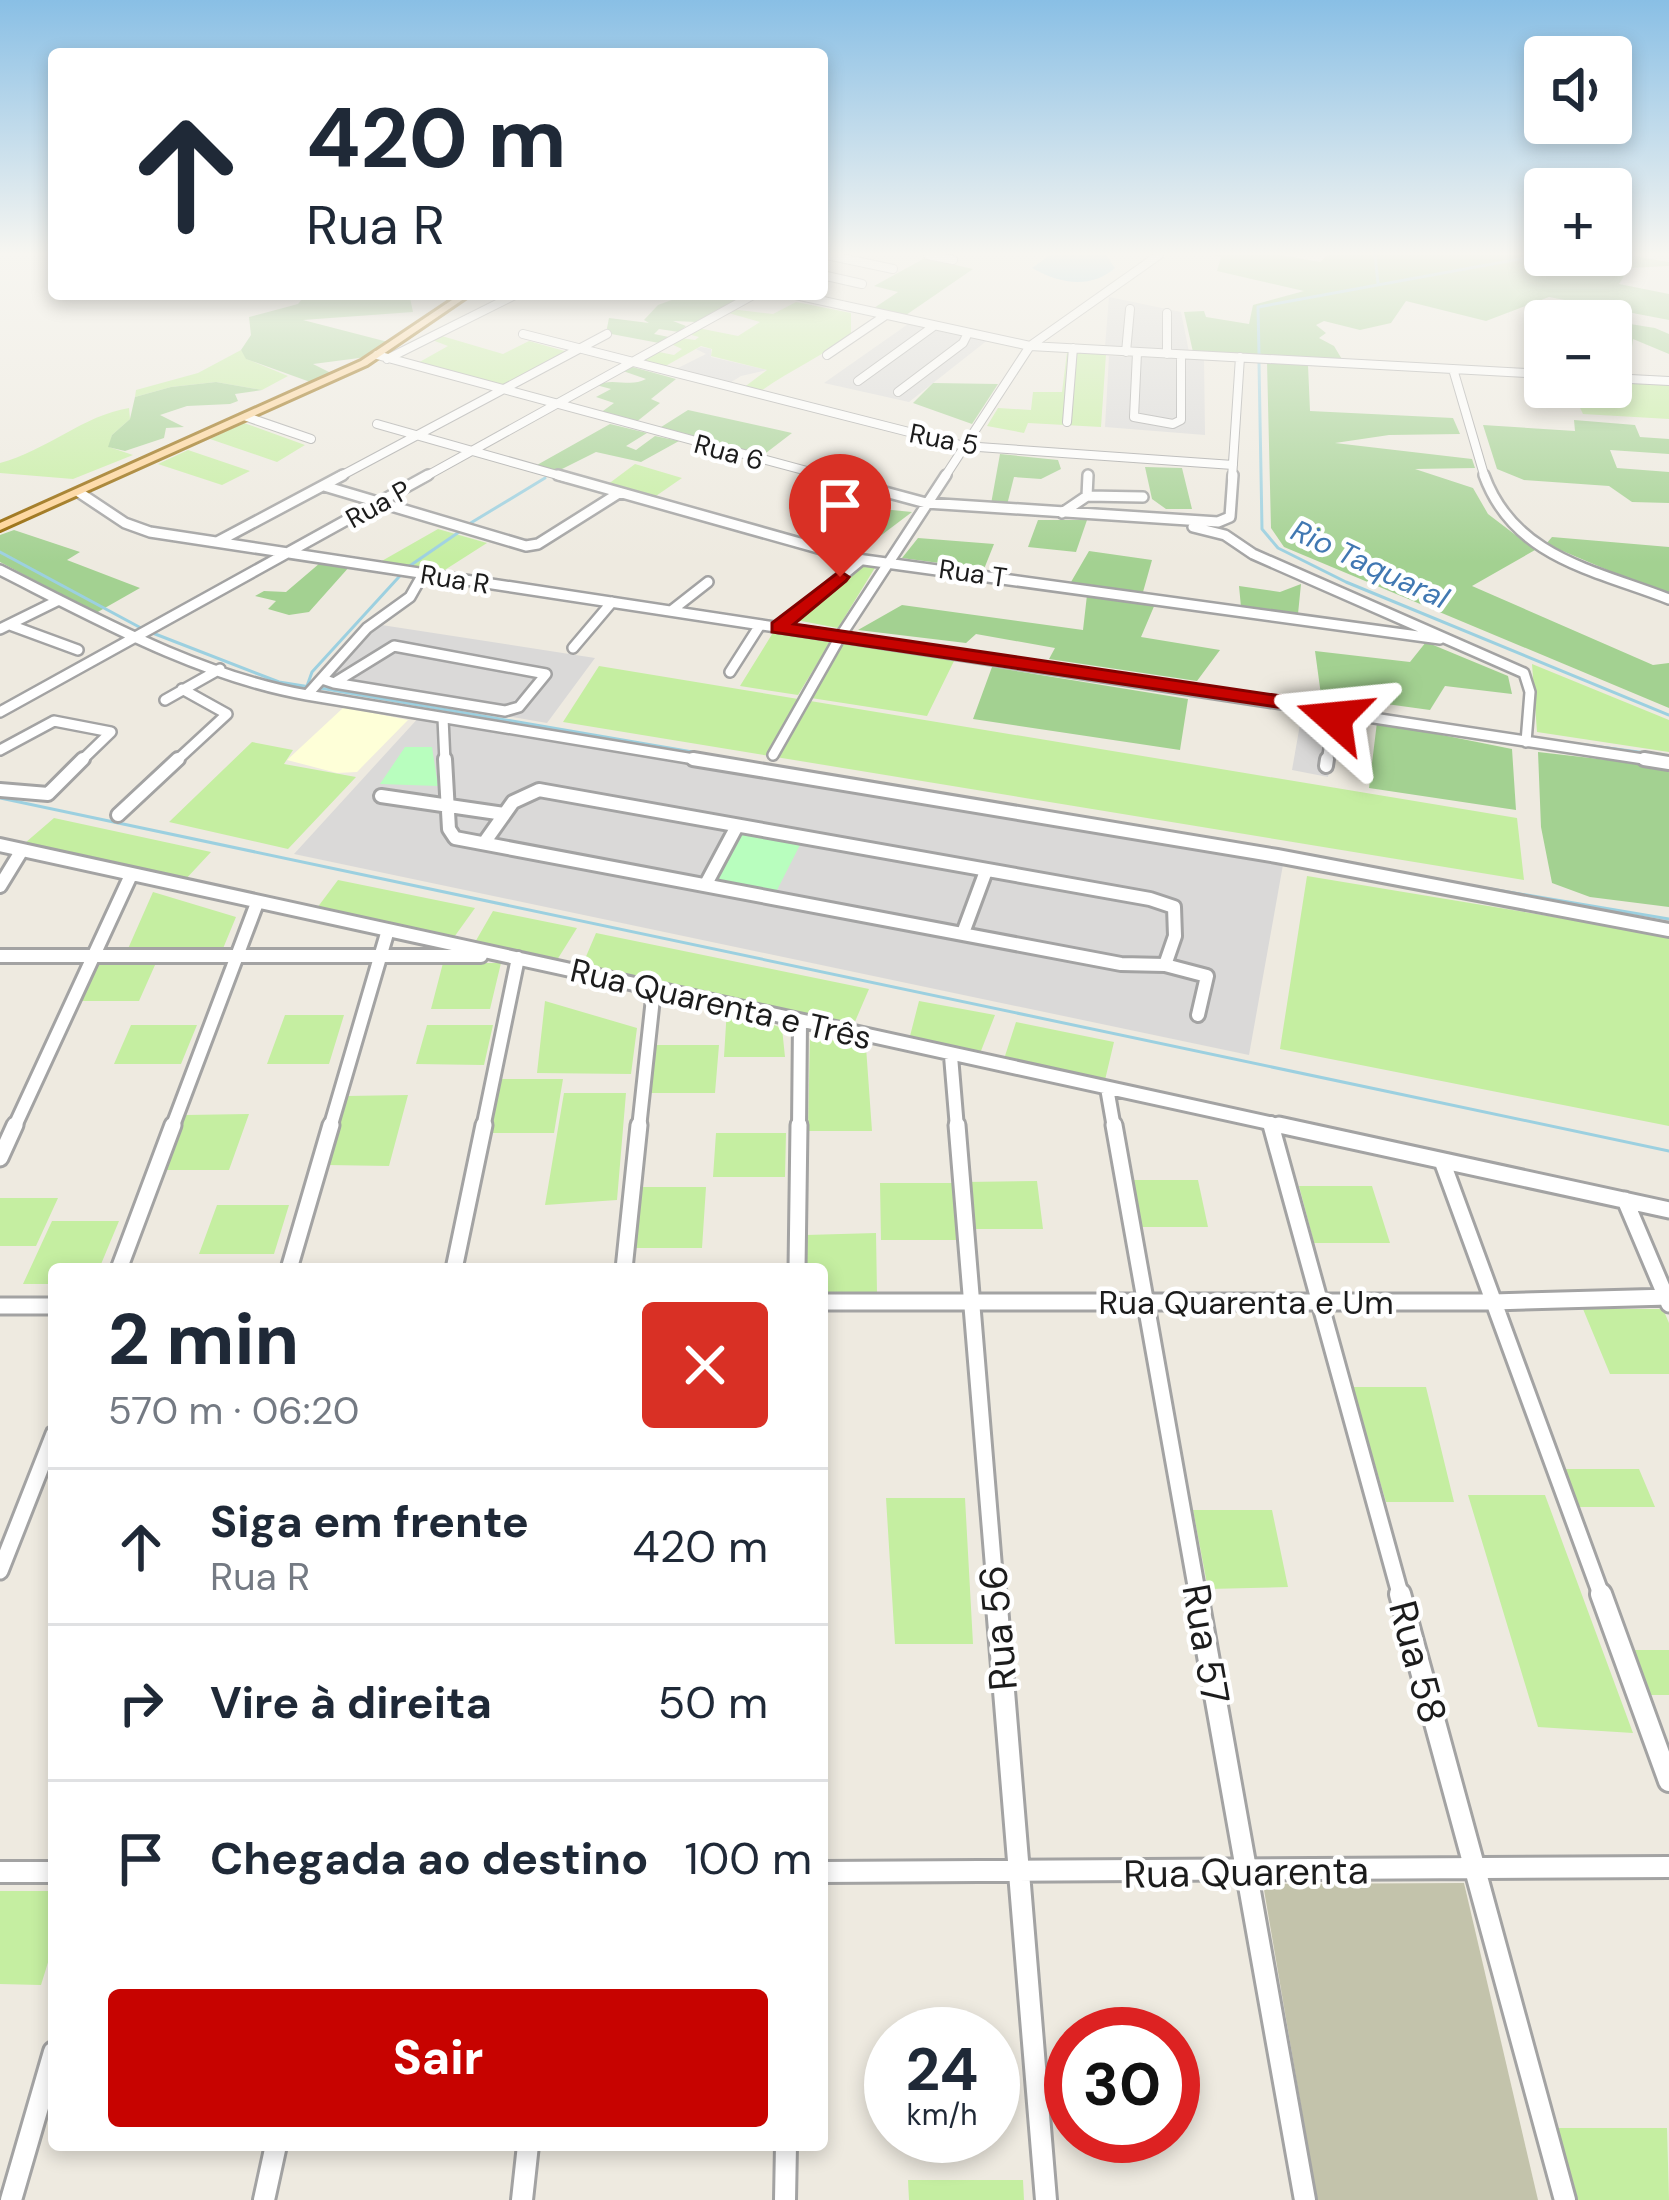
<!DOCTYPE html>
<html lang="pt">
<head>
<meta charset="utf-8">
<style>
	:root { --surface:#fff; --page:#f2f2f3; --text:#1f2937; --muted:#747a83; --line:#e0e1e3; --accent:#c70300 }
	body { margin:0; font-family:"DM Sans",sans-serif; background:var(--page); color:var(--text); height:100vh; display:flex; flex-direction:column; font-size:45px; white-space:nowrap }
	* { box-sizing:border-box; margin:0 }
	p { font-size:39px; color:var(--muted) }
	.icon { flex:none; width:66px; height:66px; fill:none; stroke:currentColor; stroke-width:2; stroke-linecap:round; stroke-linejoin:round }
	.map { position:relative; flex:1; overflow:hidden }
	.panel { position:absolute; left:48px; top:1263px; width:780px; height:888px; display:flex; flex-direction:column; background:var(--surface); border-radius:12px; box-shadow:0 6px 18px #0003 }
	.panel>* { flex:none }
	.guide { position:absolute; left:48px; top:48px; width:780px; height:252px; border-radius:12px; box-shadow:0 6px 18px #0003; background:#fff; color:var(--text); overflow:hidden }
	.buttons { position:absolute; left:1524px; top:36px; display:grid; gap:24px }
	.buttons a { display:grid; place-items:center; width:108px; height:108px; border-radius:12px; background:var(--surface); box-shadow:0 6px 18px #0003; font-size:60px }
	.speed { position:absolute; left:864px; top:2007px; display:flex; gap:24px; font-size:60px; font-weight:700; text-align:center }
	.speed>* { display:grid; place-content:center; width:156px; height:156px; border-radius:50%; background:var(--surface); box-shadow:0 6px 18px #0003; line-height:1 }
	.speed small { font-size:30px; font-weight:400 }
	.speed .limit { border:18px solid #d22; background:#fff; color:#111 }
	.pin { position:absolute; display:grid; place-items:center; width:102px; height:102px; color:#fff; margin:-123px -51px; border-radius:50% 50% 50% 0; rotate:-45deg; box-shadow:0 0 12px #0007 }
	.pin .icon { rotate:45deg }
	.me { position:absolute; width:132px; margin:-66px; rotate:288deg; stroke-linejoin:round; filter:drop-shadow(0 0 9px #0008) }
	.turn { display:flex; align-items:center; gap:42px; height:252px; padding:0 60px; font-size:54px }
	.turn .icon { width:156px; height:156px; stroke-width:2.5 }
	.turn b { display:block; font-size:84px; line-height:102px }
	.round { display:grid; place-items:center; flex:none; width:126px; height:126px; border-radius:12px; background:var(--page) }
	.summary { display:flex; align-items:center; justify-content:space-between; height:204px; padding:0 60px }
	h1 { font-size:72px; font-weight:800; line-height:90px }
	.action { display:flex; gap:24px; margin-top:auto; padding:24px 60px }
	.action a { flex:1; height:138px; border-radius:12px; background:var(--accent); color:#fff; font-size:48px; font-weight:800; line-height:138px; text-align:center }
	ul { padding:0; list-style:none }
	li { display:flex; align-items:center; gap:36px; height:156px; padding:0 60px; border-top:3px solid var(--line) }
	li div { flex:1 }
	li b { display:block; font-size:45px }
	li em { font-style:normal }
	.map>svg:first-child { display:block }
</style>
</head>
<body>
<div class="map">
<svg width="1669" height="2200" viewBox="0 0 1669 2200">
	<rect width="100%" height="100%" fill="#eeeae0"/>
	<path fill="#dad9d8" d="M 1109,297 L 1181,312 L 1189,352 L 1105,347 Z
		M 911,322 L 989,339 L 909,402 L 824,383 Z
		M 701,347 L 711,349 L 711,357 L 767,370 L 741,376 L 728,384 L 670,372 L 706,354 L 696,349 Z
		M 1109,356 L 1204,359 L 1205,435 L 1105,427 Z
		M 375,624 L 595,658 L 547,723 L 322,684 Z
		M 1302,713 L 1340,718 L 1328,777 L 1292,770 Z
		M 421,715 L 1284,859 L 1249,1055 L 294,854 Z"/>
	<path fill="#feffd8" d="M 344,707 L 408,720 L 357,772 L 337,773 L 287,760 Z"/>
	<path fill="#c3c3ab" d="M 1464,1883 L 1538,2200 L 1317,2200 L 1263,1884 Z"/>
	<path fill="#c5eea1" d="M 796,302 L 851,313 L 851,335 C 821,357 790,370 758,393 L 743,388 L 767,370 L 711,356 L 712,349 L 701,346 L 662,368 L 633,362 L 654,351 L 674,355 L 682,349 L 671,344 L 681,338 L 695,340 L 699,337 L 688,334 L 698,328 L 738,336 L 760,322 L 725,312 L 730,309 L 773,314 Z
		M 435,334 L 503,354 L 529,341 L 568,352 L 502,386 L 416,364 L 448,346 L 427,338 Z
		M 241,350 L 247,359 L 288,376 L 262,390 L 216,382 L 171,387 L 135,397 L 136,390 L 198,373 Z
		M 1067,352 L 1106,354 L 1101,427 L 1028,423 L 1024,433 L 987,426 L 998,408 L 1031,410 L 1033,392 L 1062,392 Z
		M 1611,382 L 1669,385 L 1669,419 L 1583,414 L 1570,387 L 1611,387 Z
		M 129,408 L 130,419 L 112,435 L 109,447 L 133,455 L 73,479 L 0,473 L 0,463 C 46,451 84,415 129,408 Z
		M 244,423 L 305,445 L 277,462 L 210,439 Z
		M 188,450 L 250,471 L 222,485 L 158,464 Z
		M 635,464 L 682,478 L 653,498 L 607,485 Z
		M 438,529 L 487,543 L 440,573 L 380,562 Z
		M 861,566 L 876,566 L 838,628 L 796,620 Z
		M 774,631 L 831,641 L 798,695 L 740,686 Z
		M 844,641 L 955,659 L 927,716 L 811,698 Z
		M 1532,664 L 1669,720 L 1669,752 L 1537,732 Z
		M 599,666 L 1517,818 L 1524,880 L 563,722 Z
		M 252,742 L 293,750 L 284,764 L 356,777 L 288,849 L 169,822 Z
		M 54,818 L 211,852 L 184,881 L 25,843 Z
		M 1307,876 L 1669,936 L 1669,1126 L 1280,1049 Z
		M 338,880 L 475,908 L 452,940 L 317,908 Z
		M 153,892 L 236,917 L 222,951 L 127,951 Z
		M 493,911 L 577,928 L 557,960 L 474,944 Z
		M 596,933 L 869,989 L 854,1024 L 582,966 Z
		M 443,963 L 501,963 L 490,1009 L 431,1009 Z
		M 92,965 L 155,965 L 139,1001 L 74,1001 Z
		M 545,1001 L 637,1028 L 631,1074 L 537,1073 Z
		M 919,1001 L 995,1015 L 979,1056 L 909,1040 Z
		M 727,1008 L 782,1028 L 785,1057 L 724,1057 Z
		M 285,1015 L 344,1015 L 329,1064 L 267,1064 Z
		M 1016,1022 L 1114,1042 L 1105,1080 L 1004,1059 Z
		M 131,1025 L 197,1025 L 181,1064 L 114,1064 Z
		M 427,1025 L 493,1025 L 484,1065 L 416,1064 Z
		M 810,1036 L 866,1047 L 872,1131 L 808,1131 Z
		M 651,1045 L 719,1045 L 715,1093 L 645,1093 Z
		M 501,1079 L 563,1079 L 554,1133 L 490,1133 Z
		M 564,1093 L 626,1093 L 617,1200 L 545,1205 Z
		M 408,1095 L 389,1166 L 327,1165 L 347,1096 Z
		M 249,1114 L 229,1170 L 163,1170 L 185,1115 Z
		M 716,1133 L 786,1133 L 785,1177 L 713,1177 Z
		M 1126,1180 L 1198,1180 L 1208,1227 L 1134,1227 Z
		M 1037,1181 L 1043,1229 L 969,1229 L 965,1182 Z
		M 880,1183 L 953,1183 L 957,1240 L 881,1240 Z
		M 1299,1186 L 1372,1186 L 1390,1243 L 1314,1243 Z
		M 640,1187 L 706,1187 L 702,1248 L 633,1248 Z
		M 0,1198 L 58,1198 L 36,1246 L 0,1246 Z
		M 217,1205 L 289,1205 L 274,1254 L 199,1254 Z
		M 52,1221 L 119,1221 L 99,1269 L 54,1269 L 54,1284 L 23,1284 Z
		M 876,1233 L 877,1293 L 822,1293 L 822,1269 L 805,1269 L 806,1235 Z
		M 1583,1309 L 1663,1309 L 1669,1323 L 1669,1374 L 1610,1374 Z
		M 1352,1387 L 1426,1387 L 1454,1502 L 1386,1502 Z
		M 1564,1469 L 1639,1469 L 1655,1507 L 1578,1507 Z
		M 1468,1495 L 1545,1495 L 1633,1733 L 1538,1727 Z
		M 886,1498 L 965,1498 L 973,1644 L 895,1644 Z
		M 1193,1510 L 1272,1510 L 1288,1587 L 1208,1589 Z
		M 1631,1650 L 1669,1650 L 1669,1695 L 1648,1695 Z
		M 0,1891 L 54,1891 L 54,1943 L 41,1985 L 0,1984 Z
		M 1555,2128 L 1667,2128 L 1669,2200 L 1575,2200 Z
		M 908,2180 L 1023,2180 L 1024,2200 L 909,2200 Z"/>
	<path fill="#a3d191" d="M 1212,255 L 1281,255 L 1320,262 L 1328,255 L 1627,255 L 1669,262 L 1669,266 L 1629,268 L 1619,284 L 1669,294 L 1669,320 L 1549,297 L 1486,321 L 1406,301 L 1391,323 L 1360,330 L 1324,321 L 1316,325 L 1326,333 L 1319,338 L 1334,346 L 1343,361 L 1193,352 L 1184,312 L 1204,311 L 1206,317 L 1249,324 L 1253,305 L 1304,291 L 1217,271 L 1221,257 Z
		M 925,258 L 973,269 L 906,315 L 874,308 L 898,292 L 874,286 Z
		M 306,294 L 410,298 L 413,312 L 303,320 L 388,342 L 367,357 L 313,364 L 331,373 L 313,383 L 246,359 L 241,350 L 251,335 L 249,317 L 298,304 Z
		M 688,294 L 743,296 L 696,322 L 673,321 L 686,326 L 679,332 L 659,329 L 654,334 L 669,337 L 659,343 L 606,333 L 609,318 L 649,323 L 644,320 L 658,305 Z
		M 1561,313 L 1655,328 L 1669,334 L 1669,354 L 1633,339 L 1631,355 L 1611,358 L 1611,321 L 1565,321 Z
		M 1267,362 L 1308,365 L 1310,411 L 1453,418 L 1460,434 L 1389,435 L 1335,443 L 1472,459 L 1475,468 L 1415,469 L 1473,488 L 1488,514 L 1535,550 L 1472,586 L 1653,665 L 1669,663 L 1669,708 L 1284,547 L 1271,528 Z
		M 629,366 L 676,379 L 651,399 L 660,403 L 635,423 L 600,413 L 614,403 L 596,397 L 611,389 L 596,385 C 614,377 630,388 646,379 L 623,371 Z
		M 216,382 L 262,390 L 235,394 L 238,401 L 230,404 L 187,406 L 160,415 L 184,427 L 166,428 L 164,438 L 125,451 L 108,447 L 112,435 L 130,419 L 135,397 L 171,387 Z
		M 933,383 L 998,384 L 972,424 L 913,403 Z
		M 688,410 L 792,433 L 762,456 L 658,429 Z
		M 1574,420 L 1635,425 L 1640,437 L 1669,439 L 1669,454 L 1610,450 L 1617,468 L 1669,472 L 1669,503 L 1632,502 L 1609,486 L 1524,480 L 1497,469 L 1483,425 L 1575,431 Z
		M 610,424 L 647,433 L 626,446 L 636,450 L 655,436 L 679,441 L 641,462 L 596,452 L 556,472 L 537,465 Z
		M 1000,454 L 1058,460 L 1061,469 L 1041,479 L 1014,477 L 1007,505 L 991,504 Z
		M 1145,467 L 1182,468 L 1192,509 L 1166,509 L 1152,499 Z
		M 872,508 L 912,512 L 875,540 L 857,529 L 814,524 L 824,515 L 857,518 Z
		M 1038,520 L 1087,520 L 1076,552 L 1028,547 Z
		M 14,530 L 80,552 L 67,560 L 140,588 L 96,613 L 0,562 L 0,535 Z
		M 1552,537 L 1669,547 L 1669,596 L 1546,544 Z
		M 918,538 L 994,544 L 984,569 L 902,558 Z
		M 1089,551 L 1152,560 L 1143,592 L 1071,582 Z
		M 320,563 L 350,566 L 309,612 L 289,615 L 268,609 L 276,601 L 255,596 L 264,591 L 286,592 Z
		M 1301,584 L 1298,614 L 1241,607 L 1239,586 L 1280,592 Z
		M 1087,595 L 1155,604 L 1141,637 L 1220,650 L 1197,681 L 1049,659 L 1055,648 L 976,634 L 966,643 L 858,630 L 902,605 L 1083,630 Z
		M 1426,642 L 1508,676 L 1512,694 L 1445,686 L 1430,710 L 1321,695 L 1315,651 L 1410,662 Z
		M 992,667 L 1188,699 L 1180,750 L 973,719 Z
		M 1377,722 L 1512,749 L 1516,810 L 1369,788 Z
		M 1538,752 L 1669,767 L 1669,907 L 1590,897 L 1552,883 L 1541,827 Z"/>
	<path fill="#b8febe" d="M 405,747 L 432,747 L 438,786 L 380,784 Z
		M 738,834 L 801,843 L 775,894 L 713,880 Z"/>
	<path fill="#9cd0e0" d="M 1050,255 L 1106,255 L 1115,268 C 1091,289 1060,284 1032,268 Z"/>
	<g fill="none" stroke-linecap="round" stroke-linejoin="round">
		<path stroke="#9cd0e0" stroke-width="3" d="M 1375,255 L 1378,283
			M 1259,354 L 1258,307 L 1541,255
			M 1259,363 L 1262,529 L 1278,548 L 1346,582 L 1669,715
			M 469,524 L 545,478
			M 0,552 L 141,628
			M 682,608 L 781,623
			M 791,625 L 1137,678
			M 150,632 L 279,682 L 310,687
			M 307,686 L 312,672 L 408,567 L 462,530
			M 320,688 L 896,787
			M 1532,738 L 1669,756
			M 0,798 L 1669,1151
			M 1402,874 L 1669,919"/>
		<defs>
			<path id="minor-far4" d="M 827,255 L 893,269
				M 928,255 L 953,260
				M 822,275 L 862,284
				M 791,294 L 1030,346 L 1545,374
				M 1167,313 L 1167,354
				M 523,334 L 964,446 L 1233,465
				M 1126,352 L 1130,309
				M 1137,353 L 1134,417 L 1173,424 L 1181,420 L 1181,355
				M 377,355 L 833,478
				M 827,355 L 886,315
				M 387,359 L 517,294
				M 1453,369 L 1485,478
				M 1611,378 L 1669,381
				M 858,381 L 934,326
				M 898,392 L 963,343 L 968,333
				M 247,417 L 311,439
				M 1067,422 L 1073,348
				M 377,424 L 568,478
				M 337,478 L 607,334
				M 423,478 L 755,294
				M 944,478 L 1030,346 L 1159,255
				M 1232,478 L 1240,357"/>
			<path id="minor-far3" d="M 558,475 L 857,559 L 1440,639
				M 822,475 L 926,503 L 1218,522 L 1230,517 L 1233,475
				M 1484,475 C 1514,558 1595,570 1669,599
				M 324,486 L 526,546 L 538,544 L 619,493
				M 80,493 L 125,523 L 150,532 L 1663,762
				M 1087,496 L 1088,475
				M 1062,513 L 1087,496 L 1143,497
				M 1193,527 L 1225,535 L 1253,554 L 1524,673 L 1530,692 L 1526,742
				M 217,542 L 343,475
				M 0,570 C 97,619 199,676 307,695 L 367,628 L 410,597 L 423,574
				M 671,611 L 708,582
				M 10,625 L 78,650
				M 779,628 L 861,560
				M 0,629 L 59,600
				M 394,646 L 546,674 L 519,707 L 505,711 L 334,683 Z
				M 573,648 L 612,602
				M 730,672 L 760,625
				M 322,679 L 334,683
				M 307,695 L 712,762
				M 165,700 L 220,669
				M 0,712 L 428,475
				M 443,718 L 445,762
				M 0,750 L 54,721 L 111,732 L 80,762
				M 773,755 L 840,637 L 946,475
				M 175,762 L 227,714 L 182,689
				M 1327,762 L 1335,710"/>
			<path id="minor-far2" d="M 445,759 L 449,829 L 455,838 L 1121,964 L 1165,965 L 1175,936 L 1174,907 L 1150,899 L 539,790 L 513,802 L 484,843
				M 693,759 L 1277,856 L 1669,930
				M 1644,759 L 1669,763
				M 1326,766 L 1327,759
				M 0,790 L 48,794 L 83,759
				M 381,796 L 504,814
				M 118,815 L 178,759
				M 0,845 L 1292,1128
				M 706,884 L 737,826
				M 0,886 L 22,850
				M 963,933 L 986,871
				M 0,956 L 481,956
				M 1165,965 L 1207,976 L 1198,1015
				M 951,1056 L 957,1128
				M 1107,1088 L 1114,1128
				M 1271,1123 L 1272,1128
				M 14,1128 L 131,875
				M 172,1128 L 257,903
				M 330,1128 L 388,930
				M 483,1128 L 518,958
				M 639,1128 L 654,989
				M 799,1128 L 800,1022"/>
			<path id="minor-far1" d="M 957,1125 L 996,1597
				M 1114,1125 L 1198,1597
				M 1271,1125 L 1401,1597
				M 1279,1125 L 1669,1210
				M 0,1158 L 15,1125
				M 1442,1161 L 1602,1597
				M 1625,1200 L 1669,1304
				M 119,1269 L 173,1125
				M 289,1269 L 331,1125
				M 454,1269 L 484,1125
				M 624,1269 L 639,1125
				M 797,1269 L 799,1125
				M 822,1302 L 1493,1302 L 1669,1297
				M 0,1306 L 54,1306
				M 0,1571 L 54,1434"/>
			<path id="minor" d="M 996,1594 L 1046,2200
				M 1197,1594 L 1305,2200
				M 1400,1594 L 1565,2200
				M 1601,1594 L 1669,1781
				M 0,1872 L 54,1872
				M 822,1872 L 1669,1867
				M 11,2200 L 54,2052
				M 264,2200 L 276,2145
				M 522,2200 L 528,2145
				M 785,2200 L 786,2145"/>
			<path id="major" d="M 461,294 L 471,294 L 367,365 L 0,530 L 0,523 L 361,361 Z"/>
		</defs>
		<use href="#minor-far4" stroke="#a3a3a3" stroke-width="10"/>
		<use href="#minor-far3" stroke="#a3a3a3" stroke-width="14"/>
		<use href="#minor-far2" stroke="#a3a3a3" stroke-width="18"/>
		<use href="#minor-far1" stroke="#a3a3a3" stroke-width="21"/>
		<use href="#minor" stroke="#a3a3a3" stroke-width="26"/>
		<use href="#major" stroke="#936500" stroke-width="6"/>
		<use href="#minor-far4" stroke="#fff" stroke-width="8"/>
		<use href="#minor-far3" stroke="#fff" stroke-width="9"/>
		<use href="#minor-far2" stroke="#fff" stroke-width="12"/>
		<use href="#minor-far1" stroke="#fff" stroke-width="15"/>
		<use href="#minor" stroke="#fff" stroke-width="20"/>
		<use href="#major" fill="#ffd394" fill-rule="evenodd"/>
	</g>
	<linearGradient id="sky" x2="0" y2="1"><stop stop-color="#89bfe5"/><stop offset="0.45" stop-color="#f7f6f1"/><stop offset="1" stop-color="#f7f6f1" stop-opacity="0"/></linearGradient>
	<rect width="1669" height="563" fill="url(#sky)"/>
	<path fill="#c70300" stroke="#810200" stroke-width="3" d="M 840,571 L 849,577 L 846,581 L 794,624 L 1335,704 L 1346,710 L 1344,718 L 1334,724 L 1326,723 L 1324,714 L 772,632 L 772,623 Z"/>
	<g text-anchor="middle" dominant-baseline="central" stroke-width="9" stroke-linejoin="round" paint-order="stroke">
		<g font-size="27" fill="#1c1c1c" stroke="#fff">
			<text transform="translate(944 439) rotate(11)">Rua 5</text>
			<text transform="translate(729 452) rotate(15)">Rua 6</text>
			<text transform="translate(378 504) rotate(-29)">Rua P</text>
			<text transform="translate(973 573) rotate(8)">Rua T</text>
			<text transform="translate(455 579) rotate(9)">Rua R</text>
		</g>
		<g font-size="30" font-style="italic" fill="#4178b2" stroke="#fff">
			<text transform="translate(1370 564) rotate(25)">Rio Taquaral</text>
		</g>
		<g font-size="33" fill="#1c1c1c" stroke="#fff">
			<text transform="translate(721 1004) rotate(13)">Rua Quarenta e Três</text>
			<text x="1246" y="1302">Rua Quarenta e Um</text>
		</g>
		<g font-size="39" fill="#1c1c1c" stroke="#fff">
			<text transform="translate(998 1628) rotate(-95)">Rua 56</text>
			<text transform="translate(1206 1644) rotate(80)">Rua 57</text>
			<text transform="translate(1418 1662) rotate(75)">Rua 58</text>
			<text transform="translate(1246 1872) rotate(-1)">Rua Quarenta</text>
		</g>
	</g>
</svg>
<div class="buttons">
<a><svg class="icon" aria-label="sound" viewBox="0 0 24 24"><path d="M4 9h4l5-4v14l-5-4H4zM17 9q2 3 0 6"/></svg></a>
<a>+</a>
<a>−</a>
</div>
<div class="speed"><div>24<small>km/h</small></div><div class="limit">30</div></div>
<div class="pin" style="left:840px;top:577px;background:#d93025"><svg class="icon" aria-label="arrive" viewBox="0 0 24 24"><path d="M6 21V4h12l-3 4 3 4H6"/></svg></div>
<svg class="me" style="left:1334px;top:718px" viewBox="-20 -20 40 40"><path d="M0-17L14 15 0 8-14 15z" fill="#c70300" stroke="#fff" stroke-width="4"/></svg>
<div class="guide">
<div class="turn"><svg class="icon" aria-label="ahead" viewBox="0 0 24 24"><path d="M12 20V5M6 11l6-6 6 6"/></svg><div><b>420 m</b>Rua R</div></div>
</div>
<section class="panel">
<div class="summary"><div><h1>2 min</h1><p>570 m · 06:20</p></div><a class="round" style="background:#d93025;color:#fff"><svg class="icon" aria-label="close" viewBox="0 0 24 24"><path d="M6 6l12 12M18 6L6 18"/></svg></a></div>
<ul>
<li><svg class="icon" aria-label="ahead" viewBox="0 0 24 24"><path d="M12 20V5M6 11l6-6 6 6"/></svg><div><b>Siga em frente</b><p>Rua R</p></div><em>420 m</em></li>
<li><svg class="icon" aria-label="right" viewBox="0 0 24 24"><path d="M7 20v-9h11M14 6l5 5-5 5"/></svg><div><b>Vire à direita</b></div><em>50 m</em></li>
<li><svg class="icon" aria-label="arrive" viewBox="0 0 24 24"><path d="M6 21V4h12l-3 4 3 4H6"/></svg><div><b>Chegada ao destino</b></div><em>100 m</em></li>
</ul>
<div class="action"><a>Sair</a></div>
</section>
</div>
</body>
</html>
